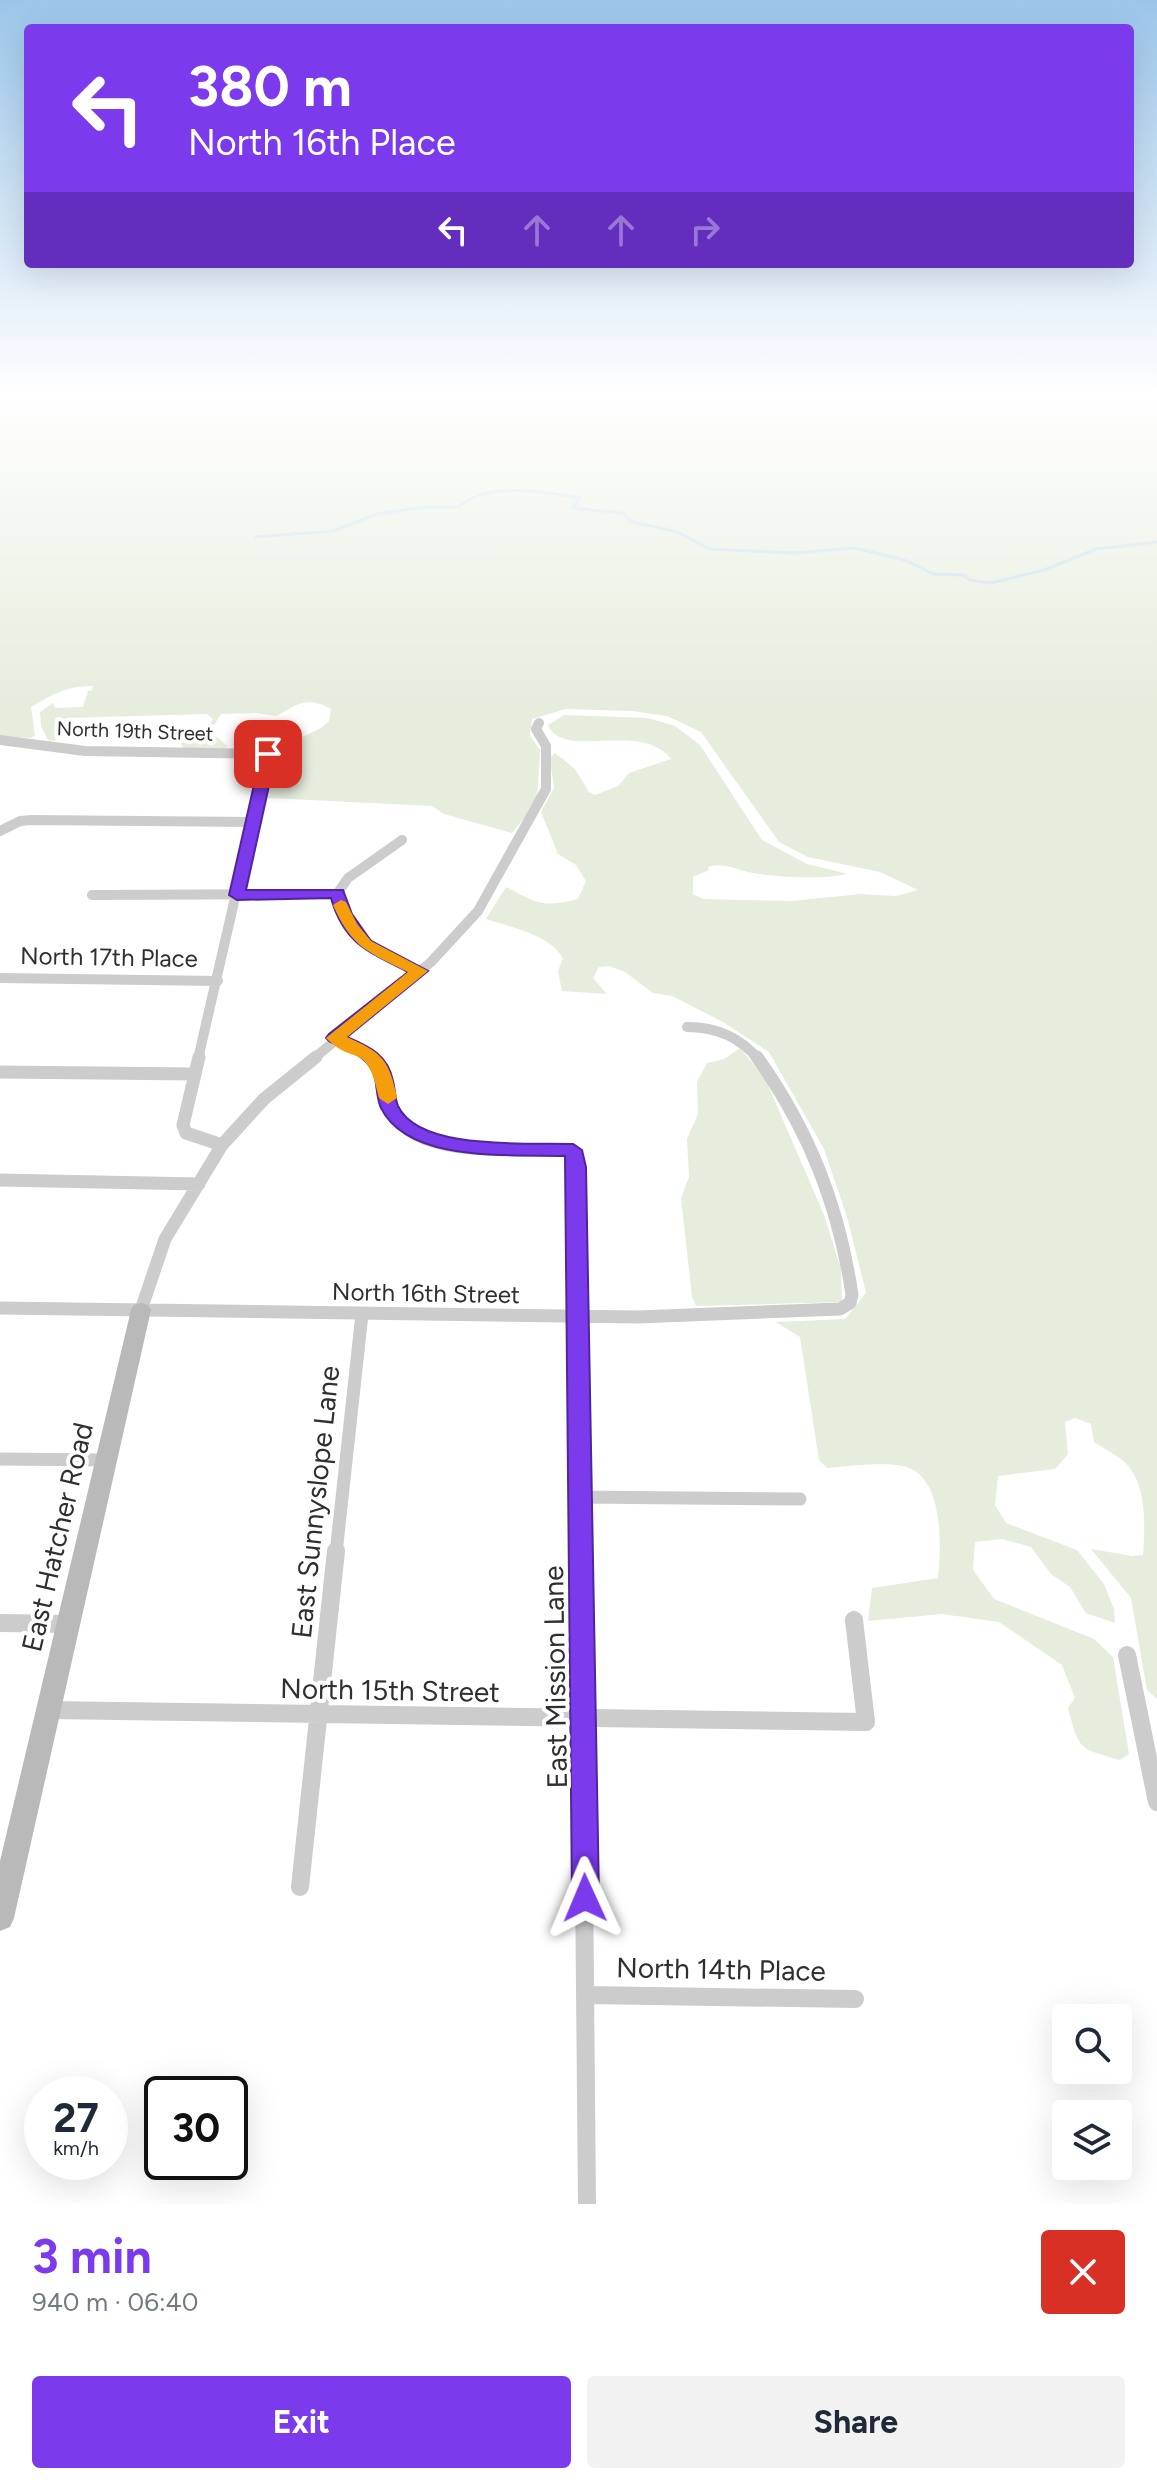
<!DOCTYPE html>
<html lang="en">
<head>
<meta charset="utf-8">
<style>
	:root { --surface:#fff; --page:#f2f2f3; --text:#1f2937; --muted:#747a83; --accent:#7c3aed }
	body { margin:0; font-family:Figtree,sans-serif; background:var(--page); color:var(--text); height:100vh; display:flex; flex-direction:column; font-size:30px; white-space:nowrap }
	* { box-sizing:border-box; margin:0 }
	p { font-size:26px; color:var(--muted) }
	.icon { flex:none; width:44px; height:44px; fill:none; stroke:currentColor; stroke-width:2; stroke-linecap:round; stroke-linejoin:round }
	.map { position:relative; height:2204px; overflow:hidden }
	.details { display:flex; flex-direction:column; background:var(--surface); flex:1 }
	.details>* { flex:none }
	.hud { position:absolute; left:24px; top:24px; width:1110px; height:244px; border-radius:8px; box-shadow:0 8px 32px #0002; background:#7c3aed; color:#fff; overflow:hidden }
	.buttons { position:absolute; left:1052px; top:2004px; display:grid; gap:16px }
	.buttons a { display:grid; place-items:center; width:80px; height:80px; border-radius:8px; background:var(--surface); box-shadow:0 8px 32px #0002; font-size:40px }
	.speed { position:absolute; left:24px; top:2076px; display:flex; gap:16px; font-size:40px; font-weight:700; text-align:center }
	.speed>* { display:grid; place-content:center; width:104px; height:104px; border-radius:50%; background:var(--surface); box-shadow:0 8px 32px #0002; line-height:1 }
	.speed small { font-size:20px; font-weight:400 }
	.speed .limit { border:4px solid #111; border-radius:12px; background:#fff; color:#111 }
	.pin { position:absolute; display:grid; place-items:center; width:68px; height:68px; color:#fff; margin:-34px; border-radius:16px; box-shadow:0 4px 12px #0006 }
	.me { position:absolute; width:88px; margin:-44px; rotate:359deg; stroke-linejoin:round; filter:drop-shadow(0 0 6px #0008) }
	.turn { display:flex; align-items:center; gap:28px; height:168px; padding:0 32px; font-size:36px }
	.turn .icon { width:104px; height:104px; stroke-width:2.5 }
	.turn b { display:block; font-size:56px; line-height:68px }
	.lanes { display:flex; align-items:center; height:76px; padding:0 32px; background:#0003; justify-content:center; gap:40px; direction:ltr }
	.lanes .off { opacity:.35 }
	.round { display:grid; place-items:center; flex:none; width:84px; height:84px; border-radius:8px; background:var(--page) }
	.overview { display:flex; align-items:center; justify-content:space-between; height:136px; padding:0 32px }
	h1 { font-size:48px; font-weight:700; line-height:60px; color:var(--accent) }
	.primary-button { display:flex; gap:16px; margin-top:auto; padding:16px 32px }
	.primary-button a { flex:1; height:92px; border-radius:8px; background:var(--accent); color:#fff; font-size:32px; font-weight:700; line-height:92px; text-align:center }
	.primary-button a+a { background:var(--page); color:var(--text) }
	.map>svg:first-child { display:block }
</style>
</head>
<body>
<div class="map">
<svg width="1157" height="2204" viewBox="0 0 1157 2204">
	<rect width="100%" height="100%" fill="#fff"/>
	<path fill="#e6eddd" d="M 0,397 L 1157,397 L 1157,1699 L 1147,1690 L 1131,1598 L 1091,1549 L 1132,1556 L 1143,1555 C 1145,1525 1148,1480 1121,1459 C 1113,1453 1103,1448 1094,1442 L 1091,1424 L 1075,1418 L 1065,1422 L 1068,1454 L 1055,1469 L 998,1476 L 995,1505 L 1006,1523 L 1077,1550 L 1104,1584 L 1114,1609 L 1115,1623 L 1086,1613 L 1070,1587 L 1051,1574 L 1031,1547 L 1002,1539 L 975,1542 L 973,1570 L 994,1599 L 1094,1639 L 1113,1657 L 1129,1754 L 1120,1760 C 1078,1748 1079,1750 1068,1708 L 1075,1698 L 1062,1665 L 999,1622 L 942,1614 L 868,1621 L 872,1588 L 938,1578 C 941,1548 945,1475 903,1466 C 881,1462 850,1466 827,1468 L 819,1460 L 800,1337 L 776,1322 L 845,1319 L 866,1293 L 847,1217 L 824,1149 L 769,1052 L 723,1022 L 672,996 L 653,993 L 625,972 L 609,966 L 599,967 L 593,978 L 607,994 L 562,991 L 558,971 L 563,958 C 549,934 510,927 486,919 L 506,887 C 538,903 541,908 578,899 L 586,881 L 576,865 L 558,854 L 541,812 L 554,788 L 550,758 L 555,753 L 575,769 L 589,792 L 595,795 L 618,786 L 629,773 L 671,759 C 642,720 563,761 548,725 L 564,715 L 648,718 L 675,726 L 700,745 L 762,840 L 807,864 L 848,874 C 818,880 789,877 758,874 C 740,872 727,862 708,867 L 709,870 L 693,877 L 693,894 L 703,899 L 791,901 L 861,894 L 896,896 L 918,890 L 880,872 L 808,857 L 779,842 L 701,732 L 667,716 L 632,711 L 566,709 L 532,719 L 530,736 L 540,750 L 537,802 L 512,833 L 444,814 L 432,806 L 268,798 C 271,784 271,759 280,749 C 288,739 313,737 329,721 L 331,709 C 305,695 296,706 276,716 L 256,713 L 221,714 L 210,732 L 228,746 L 225,749 L 184,749 L 177,738 L 180,735 L 207,730 L 213,719 L 207,714 L 67,718 L 60,721 L 55,741 L 48,740 L 41,726 L 40,712 L 53,703 L 55,708 L 83,707 L 88,691 L 92,690 L 93,686 C 68,685 52,695 31,707 L 35,735 L 31,738 L 0,736 Z
		M 740,1048 L 765,1078 L 824,1215 L 841,1269 L 842,1302 L 696,1306 L 692,1297 L 681,1198 L 689,1177 L 687,1139 L 698,1114 L 697,1082 L 707,1063 L 724,1059 Z"/>
	<g fill="none" stroke-linecap="round" stroke-linejoin="round">
		<path stroke="#c8e1ed" stroke-width="3" d="M 255,537 L 333,531 L 377,514 L 425,507 L 459,507 C 488,481 545,492 580,498 L 572,508 L 622,513 L 632,522 L 678,532 L 709,549 L 795,553 L 854,548 L 905,560 L 933,574 L 963,575 L 970,580 L 991,583 L 1044,570 L 1096,549 L 1157,542"/>
		<path stroke="#ccc" stroke-width="10" d="M 0,740 L 85,751 L 268,754 L 198,1059
			M 0,831 L 20,821 L 31,820 L 253,822
			M 337,894 C 353,940 377,953 420,971
			M 337,894 L 348,878 L 402,840
			M 92,895 L 337,894
			M 0,978 L 218,981
			M 687,1027 C 715,1027 740,1037 758,1059
			M 335,1038 L 374,1059
			M 313,1059 L 431,962 L 478,911 L 546,789 L 546,746 L 536,729 L 539,723"/>
		<path stroke="#ccc" stroke-width="13" d="M 199,1057 L 183,1125 L 186,1133 L 222,1145
			M 372,1057 C 390,1074 384,1100 398,1119 C 427,1160 528,1147 573,1150 L 577,1167 L 581,1553
			M 0,1072 L 194,1074
			M 0,1180 L 199,1184
			M 0,1308 L 638,1317 L 840,1309 L 850,1303 L 852,1295 C 839,1206 809,1130 757,1057
			M 141,1310 L 165,1239 L 222,1145 L 264,1099 L 316,1057
			M 0,1459 L 106,1460
			M 581,1497 L 800,1499
			M 336,1553 L 362,1314"/>
		<path stroke="#ccc" stroke-width="18" d="M 581,1551 L 587,2204
			M 0,1623 L 69,1624
			M 1127,1655 L 1157,1802
			M 48,1710 L 866,1722 L 854,1620
			M 300,1887 L 336,1551
			M 586,1995 L 855,1999"/>
		<path fill="#b9b9b9" fill-rule="evenodd" d="M 141,1303 L 148,1305 L 151,1310 L 14,1918 L 10,1927 L 0,1931 L 0,1861 L 131,1310 L 134,1305 Z"/>
	</g>
	<linearGradient id="sky" x2="0" y2="1"><stop stop-color="#9bc6ea"/><stop offset="0.56" stop-color="#fff"/><stop offset="1" stop-color="#fff" stop-opacity="0"/></linearGradient>
	<rect width="1157" height="705" fill="url(#sky)"/>
	<path fill="#7c3aed" stroke="#51269a" stroke-width="2" d="M 268,750 L 276,754 L 246,890 L 343,890 L 352,914 L 371,941 L 428,971 L 347,1037 C 370,1047 388,1055 393,1081 C 395,1089 395,1099 398,1106 C 420,1152 530,1142 573,1144 L 582,1150 L 586,1167 L 599,1898 L 595,1907 L 585,1911 L 576,1907 L 572,1898 L 565,1156 C 513,1154 409,1164 381,1108 C 377,1100 377,1088 375,1078 C 370,1056 347,1050 329,1041 L 326,1038 L 329,1034 L 408,972 C 369,952 344,944 331,898 L 237,900 L 229,895 L 261,754 Z"/>
	<path fill="#f59e0b" d="M 341,900 L 346,902 L 357,924 L 371,941 L 428,971 L 347,1037 C 383,1053 389,1060 397,1098 L 388,1104 L 379,1098 C 366,1039 356,1068 326,1038 L 408,972 C 368,952 352,948 333,905 Z"/>
	<g text-anchor="middle" dominant-baseline="central" stroke-width="8" stroke-linejoin="round" paint-order="stroke">
		<g font-size="20" fill="#2f2f2f" stroke="#fff">
			<text transform="translate(135 731) rotate(2)">North 19th Street</text>
		</g>
		<g font-size="24" fill="#2f2f2f" stroke="#fff">
			<text transform="translate(109 957) rotate(1)">North 17th Place</text>
			<text transform="translate(426 1293) rotate(1)">North 16th Street</text>
		</g>
		<g font-size="28" fill="#2f2f2f" stroke="#fff">
			<text transform="translate(315 1502) rotate(-84)">East Sunnyslope Lane</text>
			<text transform="translate(57 1537) rotate(-77)">East Hatcher Road</text>
			<text transform="translate(555 1677) rotate(-91)">East Mission Lane</text>
			<text transform="translate(390 1690) rotate(1)">North 15th Street</text>
			<text transform="translate(721 1969) rotate(1)">North 14th Place</text>
		</g>
	</g>
</svg>
<div class="buttons">
<a><svg class="icon" aria-label="search" viewBox="0 0 24 24"><circle cx="10" cy="10" r="6"/><path d="M15 15l6 6"/></svg></a>
<a><svg class="icon" aria-label="layers" viewBox="0 0 24 24"><path d="M12 4l9 5-9 5-9-5zM3 14l9 5 9-5"/></svg></a>
</div>
<div class="speed"><div>27<small>km/h</small></div><div class="limit">30</div></div>
<div class="pin" style="left:268px;top:754px;background:#d93025"><svg class="icon" aria-label="arrive" viewBox="0 0 24 24"><path d="M6 21V4h12l-3 4 3 4H6"/></svg></div>
<svg class="me" style="left:585px;top:1898px" viewBox="-20 -20 40 40"><path d="M0-17L14 15 0 8-14 15z" fill="#7c3aed" stroke="#fff" stroke-width="4"/></svg>
<div class="hud">
<div class="turn"><svg class="icon" aria-label="left" viewBox="0 0 24 24"><path d="M17 20v-9H6M10 6l-5 5 5 5"/></svg><div><b>380 m</b>North 16th Place</div></div>
<div class="lanes"><svg class="icon" aria-label="left" viewBox="0 0 24 24"><path d="M17 20v-9H6M10 6l-5 5 5 5"/></svg><svg class="icon off" aria-label="ahead" viewBox="0 0 24 24"><path d="M12 20V5M6 11l6-6 6 6"/></svg><svg class="icon off" aria-label="ahead" viewBox="0 0 24 24"><path d="M12 20V5M6 11l6-6 6 6"/></svg><svg class="icon off" aria-label="right" viewBox="0 0 24 24"><path d="M7 20v-9h11M14 6l5 5-5 5"/></svg></div>
</div>
</div>
<section class="details">
<div class="overview"><div><h1>3 min</h1><p>940 m · 06:40</p></div><a class="round" style="background:#d93025;color:#fff"><svg class="icon" aria-label="close" viewBox="0 0 24 24"><path d="M6 6l12 12M18 6L6 18"/></svg></a></div>
<div class="primary-button"><a>Exit</a><a>Share</a></div>
</section>
</body>
</html>
